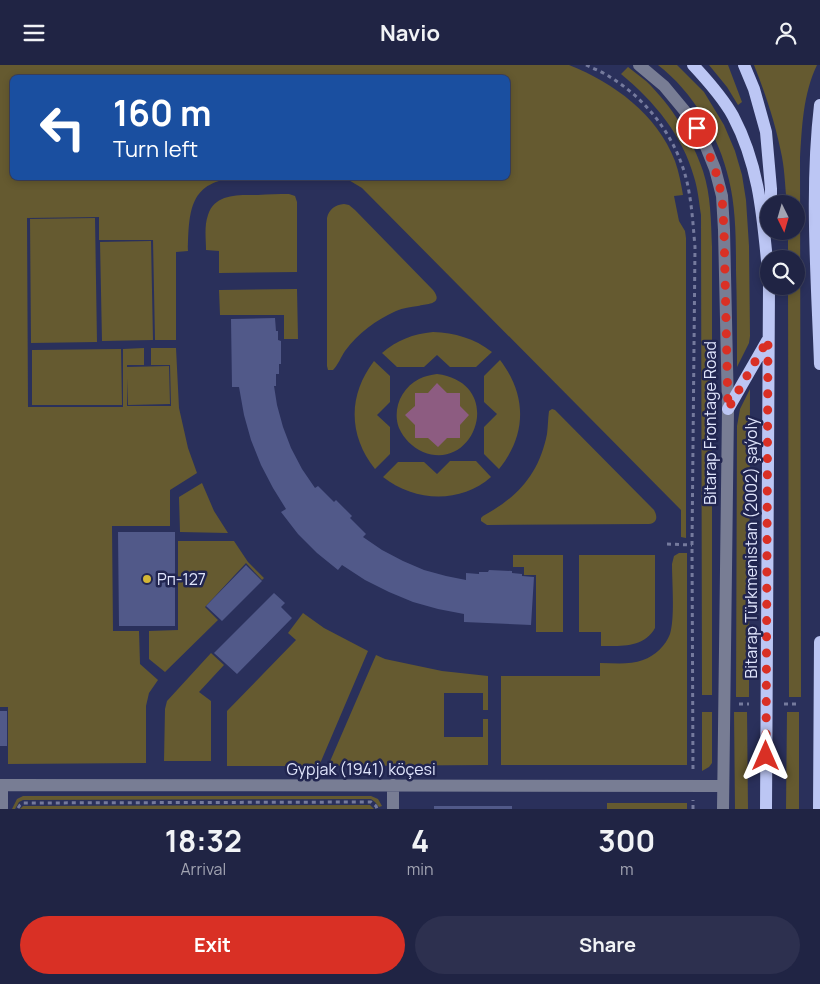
<!DOCTYPE html>
<html lang="en">
<head>
<meta charset="utf-8">
<style>
	:root { --surface:#202444; --page:#2d304f; --text:#f1f3f6; --muted:#a2a4b2; --line:#3d415d; --accent:#d93025 }
	body { margin:0; font-family:Manrope,sans-serif; background:var(--page); color:var(--text); height:100vh; display:flex; flex-direction:column; font-size:19px; white-space:nowrap }
	* { box-sizing:border-box; margin:0 }
	p { font-size:16px; color:var(--muted) }
	.icon { flex:none; width:28px; height:28px; fill:none; stroke:currentColor; stroke-width:2; stroke-linecap:round; stroke-linejoin:round }
	.map { position:relative; height:744px; overflow:hidden }
	.sheet { display:flex; flex-direction:column; background:var(--surface); flex:1 }
	.sheet>* { flex:none }
	.guide { position:absolute; left:10px; top:10px; width:500px; height:105px; border-radius:8px; box-shadow:0 2px 8px #0003,0 0 0 1px var(--line); background:#1a4fa0; color:#fff; overflow:hidden }
	.needle { width:32px; rotate:175deg }
	.controls { position:absolute; left:760px; top:130px; display:grid; gap:10px }
	.controls a { display:grid; place-items:center; width:45px; height:45px; border-radius:50%; background:var(--surface); box-shadow:0 2px 8px #0003,0 0 0 1px var(--line); font-size:25px }
	.pin { position:absolute; display:grid; place-items:center; width:42px; height:42px; color:#fff; margin:-21px; border:2px solid #fff; border-radius:50%; box-shadow:0 1px 5px #0007 }
	.me { position:absolute; width:55px; margin:-28px; rotate:0deg; stroke-linejoin:round; filter:drop-shadow(0 0 4px #0008) }
	.turn { display:flex; align-items:center; gap:18px; height:105px; padding:0 20px; font-size:22px }
	.turn .icon { width:65px; height:65px; stroke-width:2.5 }
	.turn b { display:block; font-size:35px; line-height:42px }
	.eta { display:flex; justify-content:space-evenly; align-items:center; height:85px; text-align:center }
	.eta b { font-size:30px; font-weight:700; line-height:35px }
	.primary-button { display:flex; gap:10px; margin-top:auto; padding:10px 20px }
	.primary-button a { flex:1; height:58px; border-radius:30px; background:var(--accent); color:#fff; font-size:20px; font-weight:700; line-height:58px; text-align:center }
	.primary-button a+a { background:var(--page); color:var(--text) }
	header { display:flex; justify-content:space-between; align-items:center; height:65px; padding:0 20px; background:var(--surface); font-size:22px; font-weight:700 }
	.map>svg:first-child { display:block }
</style>
</head>
<body>
<header><svg class="icon" aria-label="menu" viewBox="0 0 24 24"><path d="M4 6h16M4 12h16M4 18h16"/></svg>Navio<svg class="icon" aria-label="person" viewBox="0 0 24 24"><circle cx="12" cy="8" r="4"/><path d="M4 21q1-7 8-7t8 7"/></svg></header>
<div class="map">
<svg width="820" height="744" viewBox="0 0 820 744">
	<rect width="100%" height="100%" fill="#2a305b"/>
	<path fill="#655a30" d="M 0,0 L 569,0 C 614,18 657,49 675,96 C 679,107 681,119 683,130 L 674,131 L 679,156 L 685,166 L 686,173 L 686,473 L 681,472 L 681,445 L 362,123 L 347,114 L 335,113 L 508,112 L 508,12 L 12,12 L 12,112 L 239,113 C 189,115 189,146 188,186 L 176,187 L 176,275 L 155,275 L 153,175 L 99,175 L 99,152 L 27,153 L 28,342 L 123,342 L 123,284 L 144,283 L 144,300 L 127,300 L 127,302 L 169,301 L 170,339 L 128,340 L 127,313 L 127,341 L 171,341 L 170,300 L 151,300 L 151,283 L 176,283 L 179,343 L 188,383 L 197,408 L 170,425 L 170,461 L 112,461 L 113,566 L 139,566 L 140,599 L 158,615 L 149,628 L 146,641 L 146,698 L 8,699 L 8,642 L 0,642 Z
		M 658,0 L 677,0 L 704,27 L 724,60 L 735,86 L 742,110 L 746,135 L 749,181 L 750,271 L 749,278 L 737,302 C 737,270 737,238 736,206 C 736,176 736,144 729,115 C 719,71 693,27 658,0 Z
		M 709,0 L 728,0 L 742,37 L 738,40 L 727,22 Z
		M 754,0 L 817,0 C 803,29 802,62 800,93 L 801,632 L 789,632 L 788,221 L 796,221 L 796,194 L 788,194 L 788,166 L 796,166 L 796,139 L 787,139 C 785,123 785,108 782,92 C 776,60 766,30 754,0 Z
		M 628,2 C 634,7 640,11 646,16 C 671,40 692,73 703,106 C 711,130 711,157 712,182 L 712,630 L 702,630 L 701,150 C 699,137 698,125 694,112 C 683,71 654,36 621,9 Z
		M 289,129 L 295,131 L 297,137 L 297,207 L 219,208 L 219,186 L 206,185 C 206,174 204,161 208,150 C 215,128 239,130 258,130 C 268,129 279,129 289,129 Z
		M 344,139 L 349,140 L 355,145 L 433,225 C 444,239 428,239 418,241 C 411,242 403,243 396,246 C 375,256 359,267 345,286 C 341,292 338,300 333,305 L 328,305 L 327,301 L 327,153 C 329,144 335,140 344,139 Z
		M 95,153 L 97,277 L 31,278 L 30,154 Z
		M 151,176 L 153,275 L 102,276 L 100,177 Z
		M 297,224 L 298,274 L 284,274 L 284,250 L 220,250 L 219,225 Z
		M 433,267 C 455,268 474,273 492,287 L 476,302 L 450,302 L 437,290 L 424,302 L 397,302 L 382,288 C 397,275 413,269 433,267 Z
		M 121,284 L 122,340 L 32,340 L 32,285 Z
		M 500,295 C 527,330 527,370 499,404 L 484,389 L 484,362 L 497,349 L 484,337 L 484,311 Z
		M 374,296 L 390,311 L 390,337 L 377,350 L 390,362 L 390,389 L 375,404 C 348,370 348,330 374,296 Z
		M 437,309 C 506,318 476,408 423,387 C 412,382 404,374 399,363 C 392,345 401,323 419,314 C 425,311 431,310 437,309 Z
		M 750,324 L 749,632 L 736,632 L 737,361 L 740,344 Z
		M 552,344 L 555,345 L 654,445 C 658,452 657,458 649,459 L 487,460 L 481,456 L 481,453 L 483,451 C 518,432 539,409 547,369 C 548,361 548,353 549,346 Z
		M 450,396 L 476,396 L 491,412 C 460,439 415,437 383,412 L 398,397 L 424,397 L 437,409 Z
		M 202,418 L 214,446 L 228,468 L 180,467 L 179,432 Z
		M 178,476 L 234,476 L 248,497 L 264,513 L 262,515 L 246,498 L 205,542 L 218,555 L 165,607 L 149,594 L 149,566 L 178,565 Z
		M 679,488 L 687,488 L 687,700 L 501,700 L 501,611 L 600,611 L 600,598 C 614,598 630,600 643,595 C 655,591 666,580 670,569 C 675,552 672,517 672,499 L 674,491 Z
		M 513,490 L 563,490 L 563,567 L 536,567 L 536,510 L 524,510 L 524,502 L 513,502 Z
		M 579,490 L 655,490 L 655,563 C 644,583 621,581 601,581 L 601,567 L 579,567 Z
		M 303,548 L 324,563 L 368,586 L 319,701 L 227,701 L 227,646 L 296,575 L 288,568 Z
		M 211,588 L 224,600 L 199,627 L 211,636 L 211,696 L 164,696 L 165,644 L 167,636 Z
		M 376,590 L 385,594 L 442,606 L 488,611 L 488,645 L 483,645 L 483,628 L 444,628 L 444,672 L 483,672 L 483,654 L 488,654 L 488,700 L 328,701 Z
		M 702,647 L 712,647 L 712,698 L 709,702 L 702,706 Z
		M 734,647 L 747,647 L 748,744 L 735,744 Z
		M 787,647 L 799,647 L 799,744 L 786,744 Z
		M 23,731 L 371,731 L 378,734 L 382,741 L 379,742 L 375,737 L 371,734 L 23,735 L 19,737 L 15,744 L 12,744 L 17,734 Z
		M 607,738 L 687,738 L 687,744 L 607,744 Z
		M 370,740 L 374,744 L 20,744 L 23,741 Z"/>
	<path fill="#8d5c81" d="M 437,318 L 447,328 L 460,328 L 460,341 L 469,350 L 460,360 L 460,373 L 447,373 L 438,382 L 428,373 L 415,373 L 415,360 L 405,350 L 415,341 L 415,328 L 428,328 Z"/>
	<path fill="#515989" d="M 275,253 L 276,266 L 278,266 L 278,275 L 281,276 L 281,299 L 279,299 L 279,309 L 276,309 L 276,321 L 274,321 L 277,340 L 283,362 L 291,383 L 302,404 L 315,423 L 318,421 L 334,437 L 336,435 L 352,451 L 350,453 L 366,469 L 363,472 L 382,485 L 403,496 L 424,505 L 446,511 L 466,515 L 466,508 L 479,509 L 479,507 L 488,507 L 489,505 L 512,506 L 512,508 L 522,509 L 522,511 L 534,512 L 531,560 L 464,557 L 464,549 L 438,544 L 413,537 L 389,527 L 365,515 L 342,500 L 338,505 L 317,488 L 298,469 L 281,447 L 286,444 L 273,423 L 261,400 L 251,375 L 244,350 L 239,322 L 232,322 L 231,254 Z
		M 118,467 L 175,467 L 175,561 L 119,561 Z
		M 246,500 L 262,516 L 222,556 L 206,541 Z
		M 274,528 L 285,538 L 281,542 L 292,553 L 237,609 L 214,588 Z
		M 0,646 L 7,646 L 7,681 L 0,681 Z
		M 434,741 L 512,741 L 512,744 L 434,744 Z"/>
	<g fill="none" stroke-linecap="round" stroke-linejoin="round">
		<path stroke="#757a9d" stroke-width="3" stroke-dasharray="4 4" stroke-linecap="butt" d="M 586,0 C 594,4 603,7 610,12 C 648,35 677,74 687,117 C 692,139 693,160 695,182 L 692,480 L 693,708
			M 667,479 L 692,480
			M 739,639 L 749,639
			M 784,639 L 800,639
			M 18,743 L 20,740 L 23,738 L 371,737 L 376,741 L 377,744
			M 693,744 L 693,735"/>
		<path stroke="#787d94" stroke-width="12" d="M 639,0 L 664,21 L 684,45 L 697,63 L 704,77 L 715,104 L 722,131 L 724,165 L 728,344 L 723,744
			M 0,720 L 723,721
			M 393,720 L 393,744
			M 2,744 L 2,720"/>
		<path stroke="#bcc6f4" stroke-width="12" d="M 693,0 C 707,15 723,33 733,51 C 761,104 763,158 769,216
			M 744,0 L 754,24 L 766,67 L 771,124 L 771,139
			M 820,40 C 810,126 817,213 820,299
			M 728,344 L 767,276
			M 766,744 L 769,221
			M 819,744 L 820,577"/>
	</g>
	<g fill="none" stroke-linecap="round" stroke-linejoin="round">
		<path stroke="#d93025" stroke-width="9" stroke-dasharray="0 16.2" d="M 697,63 L 704,77 L 715,104 L 722,131 L 724,165 L 728,344 L 768,274 L 766,691"/>
	</g>
	<circle fill="#d3b635" stroke="#212550" stroke-width="2" cx="147" cy="514" r="5"/>
	<g text-anchor="middle" dominant-baseline="central" stroke-width="5" stroke-linejoin="round" paint-order="stroke">
		<g font-size="16" fill="#e0e5fc" stroke="#212550">
			<text transform="translate(710 358) rotate(-90)">Bitarap Frontage Road</text>
			<text transform="translate(751 483) rotate(-90)">Bitarap Türkmenistan (2002) şaýoly</text>
			<text x="361" y="704">Gypjak (1941) köçesi</text>
		</g>
		<g font-size="16" fill="#e0e5fc" stroke="#212550" text-anchor="start">
			<text x="157" y="514">Рп-127</text>
		</g>
	</g>
</svg>
<div class="controls">
<a><svg class="needle" viewBox="-14 -14 28 28"><path d="M0-13l5 13h-10z" fill="#e53935"/><path d="M0 13l5-13h-10z" fill="#a2a4b2"/></svg></a>
<a><svg class="icon" aria-label="search" viewBox="0 0 24 24"><circle cx="10" cy="10" r="6"/><path d="M15 15l6 6"/></svg></a>
</div>
<div class="pin" style="left:697px;top:63px;background:#d93025"><svg class="icon" aria-label="arrive" viewBox="0 0 24 24"><path d="M6 21V4h12l-3 4 3 4H6"/></svg></div>
<svg class="me" style="left:766px;top:691px" viewBox="-20 -20 40 40"><path d="M0-17L14 15 0 8-14 15z" fill="#d93025" stroke="#fff" stroke-width="4"/></svg>
<div class="guide">
<div class="turn"><svg class="icon" aria-label="left" viewBox="0 0 24 24"><path d="M17 20v-9H6M10 6l-5 5 5 5"/></svg><div><b>160 m</b>Turn left</div></div>
</div>
</div>
<section class="sheet">
<div class="eta">
<div><b>18:32</b><p>Arrival</p></div>
<div><b>4</b><p>min</p></div>
<div><b>300</b><p>m</p></div>
</div>
<div class="primary-button"><a>Exit</a><a>Share</a></div>
</section>
</body>
</html>
